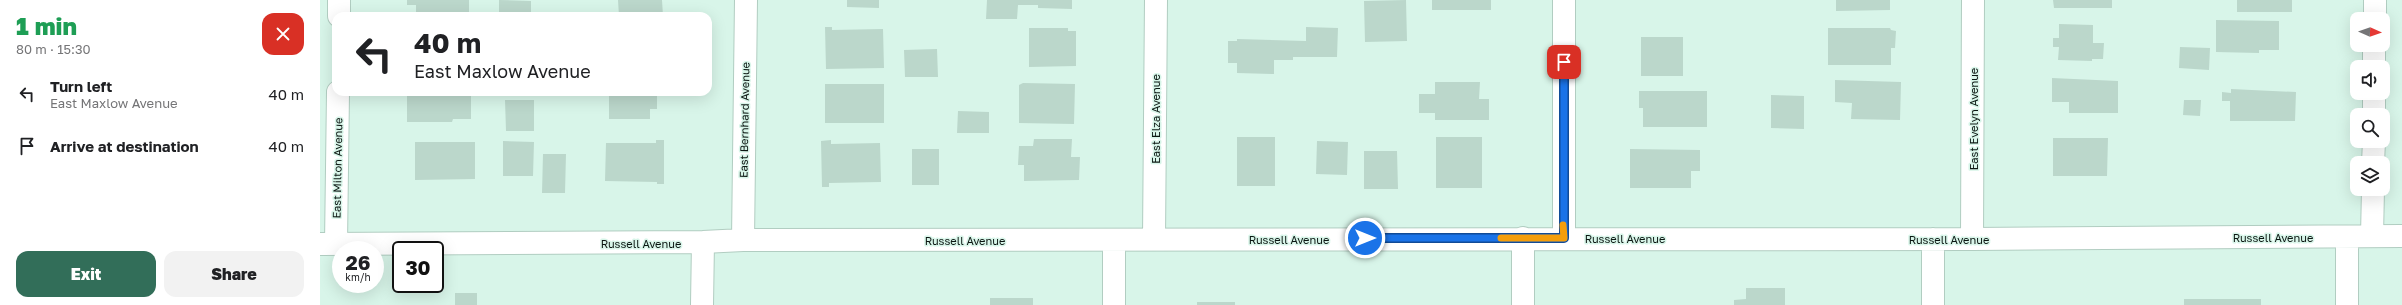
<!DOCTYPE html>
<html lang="en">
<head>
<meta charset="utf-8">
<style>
	:root { --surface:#fff; --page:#f2f2f2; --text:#202124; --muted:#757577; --accent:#326e59 }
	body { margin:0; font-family:"Golos Text",sans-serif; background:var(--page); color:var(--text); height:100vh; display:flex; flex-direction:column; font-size:15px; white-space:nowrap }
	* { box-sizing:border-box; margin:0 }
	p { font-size:13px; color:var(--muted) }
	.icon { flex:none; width:22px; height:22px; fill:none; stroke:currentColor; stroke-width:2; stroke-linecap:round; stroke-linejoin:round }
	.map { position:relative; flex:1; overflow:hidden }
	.side { display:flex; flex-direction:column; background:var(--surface); width:320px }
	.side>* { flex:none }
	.top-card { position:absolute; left:12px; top:12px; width:380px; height:84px; border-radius:12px; box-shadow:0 4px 16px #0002; background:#fff; color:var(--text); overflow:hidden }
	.needle { width:26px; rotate:92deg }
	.fabs { position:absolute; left:2030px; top:12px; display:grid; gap:8px }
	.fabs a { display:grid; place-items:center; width:40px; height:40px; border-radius:8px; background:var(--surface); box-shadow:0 4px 16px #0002; font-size:20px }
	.speed { position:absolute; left:12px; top:241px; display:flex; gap:8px; font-size:20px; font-weight:700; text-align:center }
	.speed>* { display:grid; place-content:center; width:52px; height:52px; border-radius:50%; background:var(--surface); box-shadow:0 4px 16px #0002; line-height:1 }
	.speed small { font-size:10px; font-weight:400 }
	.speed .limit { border:2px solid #111; border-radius:6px; background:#fff; color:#111 }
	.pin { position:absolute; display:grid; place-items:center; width:34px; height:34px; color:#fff; margin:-17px; border-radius:8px; box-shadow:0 2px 6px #0006 }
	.me { position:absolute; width:44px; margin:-22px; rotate:90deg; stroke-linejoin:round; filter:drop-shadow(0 0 3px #0008) }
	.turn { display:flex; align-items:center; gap:14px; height:84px; padding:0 16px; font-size:18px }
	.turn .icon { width:52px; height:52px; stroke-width:2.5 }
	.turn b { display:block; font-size:28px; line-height:34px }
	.round { display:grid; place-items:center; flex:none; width:42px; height:42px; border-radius:12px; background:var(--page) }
	.overview { display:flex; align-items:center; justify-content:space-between; height:68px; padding:0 16px }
	h1 { font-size:24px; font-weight:800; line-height:30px; color:#1e9e55 }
	.button { display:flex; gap:8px; margin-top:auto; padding:8px 16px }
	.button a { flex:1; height:46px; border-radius:12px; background:var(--accent); color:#fff; font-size:16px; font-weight:800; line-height:46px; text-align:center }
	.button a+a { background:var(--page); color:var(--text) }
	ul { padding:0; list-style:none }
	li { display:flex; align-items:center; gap:12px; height:52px; padding:0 16px }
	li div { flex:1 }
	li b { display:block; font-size:15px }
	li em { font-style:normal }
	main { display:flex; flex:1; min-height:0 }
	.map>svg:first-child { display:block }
</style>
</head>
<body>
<main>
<section class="side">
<div class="overview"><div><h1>1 min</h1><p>80 m · 15:30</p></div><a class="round" style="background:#d93025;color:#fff"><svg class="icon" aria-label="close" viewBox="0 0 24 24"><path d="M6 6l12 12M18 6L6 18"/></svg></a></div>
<ul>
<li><svg class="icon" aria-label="left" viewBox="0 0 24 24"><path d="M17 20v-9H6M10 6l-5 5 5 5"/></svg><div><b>Turn left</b><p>East Maxlow Avenue</p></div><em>40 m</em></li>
<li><svg class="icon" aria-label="arrive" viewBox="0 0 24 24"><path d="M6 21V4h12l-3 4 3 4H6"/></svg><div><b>Arrive at destination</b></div><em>40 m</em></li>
</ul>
<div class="button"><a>Exit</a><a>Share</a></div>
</section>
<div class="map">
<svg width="2082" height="305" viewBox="0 0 2082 305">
	<rect width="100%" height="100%" fill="#d8f5e9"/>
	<path fill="#bbd7cb" d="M 87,0 L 149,0 L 149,16 L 96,16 L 96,5 L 87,5 Z
		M 179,0 L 211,1 L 211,16 L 179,16 Z
		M 298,0 L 342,0 L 343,16 L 299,16 Z
		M 527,0 L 559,0 L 559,8 L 527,7 Z
		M 667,0 L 752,0 L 752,9 L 718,8 L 718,5 L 698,5 L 697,19 L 666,19 Z
		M 1086,0 L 1087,41 L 1045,42 L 1044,1 Z
		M 1112,0 L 1171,0 L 1171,10 L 1112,10 Z
		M 1516,0 L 1570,0 L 1570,10 L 1516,11 Z
		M 1733,0 L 1792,0 L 1792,8 L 1734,8 Z
		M 1917,0 L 1972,0 L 1972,12 L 1917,12 Z
		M 1896,20 L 1959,21 L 1959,50 L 1939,50 L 1939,53 L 1896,52 Z
		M 1739,24 L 1773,25 L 1773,43 L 1784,43 L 1783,59 L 1772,59 L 1772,61 L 1738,60 L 1739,47 L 1733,47 L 1733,38 L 1739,38 Z
		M 505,27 L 512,27 L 512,30 L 563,29 L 564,68 L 506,69 Z
		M 986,27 L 1018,28 L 1017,57 L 973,57 L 973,60 L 954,60 L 954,74 L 917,73 L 917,63 L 908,63 L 908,41 L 917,41 L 917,39 L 986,41 Z
		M 709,28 L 748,28 L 748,31 L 756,31 L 756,66 L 709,67 Z
		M 1508,28 L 1570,28 L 1571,30 L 1576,31 L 1575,48 L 1571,48 L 1571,65 L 1508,65 Z
		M 1321,37 L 1363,37 L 1363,76 L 1321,76 Z
		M 1860,47 L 1890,48 L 1889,70 L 1859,68 Z
		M 617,49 L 618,77 L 585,77 L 584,50 Z
		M 1732,78 L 1798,81 L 1798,113 L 1749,113 L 1749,102 L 1732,102 Z
		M 1515,80 L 1581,82 L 1580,120 L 1531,119 L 1532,103 L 1515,102 Z
		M 1115,82 L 1160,82 L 1159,99 L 1169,99 L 1169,120 L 1115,120 L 1115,113 L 1099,113 L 1099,94 L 1115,94 Z
		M 703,83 L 755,84 L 754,124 L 699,123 L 699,85 Z
		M 505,84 L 564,84 L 564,123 L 505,123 Z
		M 1911,89 L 1976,92 L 1975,121 L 1910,121 L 1910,101 L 1902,101 L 1902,92 L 1911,93 Z
		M 1319,91 L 1387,91 L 1387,127 L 1323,127 L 1323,108 L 1319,108 Z
		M 87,92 L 133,92 L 133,96 L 151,96 L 151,119 L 133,119 L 132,122 L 87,122 Z
		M 289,92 L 337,94 L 337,109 L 330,109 L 330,119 L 289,119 Z
		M 1451,95 L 1484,96 L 1484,129 L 1451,128 Z
		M 185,100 L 214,100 L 214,131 L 186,131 Z
		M 1864,100 L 1881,100 L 1880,116 L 1863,115 Z
		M 638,111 L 669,112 L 669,133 L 637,133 Z
		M 917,137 L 955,137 L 955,186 L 917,186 Z
		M 1116,137 L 1162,137 L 1162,188 L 1116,188 Z
		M 1733,138 L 1788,138 L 1787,176 L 1733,176 Z
		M 714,139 L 752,139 L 751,157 L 760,157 L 759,180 L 704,181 L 704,165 L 698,165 L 699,146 L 713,146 Z
		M 336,140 L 344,140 L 344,184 L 337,184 L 337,182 L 285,181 L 286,143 L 336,143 Z
		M 511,140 L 511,144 L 560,143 L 561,182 L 509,183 L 509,187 L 502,187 L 501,141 Z
		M 183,141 L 214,142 L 213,176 L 183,176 Z
		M 997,141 L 1028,142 L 1027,175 L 996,174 Z
		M 95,142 L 155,142 L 155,179 L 95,180 Z
		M 592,149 L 619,149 L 619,185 L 592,185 Z
		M 1310,149 L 1380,150 L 1380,171 L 1371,171 L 1371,188 L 1310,188 Z
		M 1044,151 L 1077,151 L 1078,189 L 1044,189 Z
		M 223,154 L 246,154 L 245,193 L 222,193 Z
		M 1426,288 L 1465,288 L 1465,305 L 1414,305 L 1414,300 L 1426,299 Z
		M 135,293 L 157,293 L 157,305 L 135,305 Z
		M 670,298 L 713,298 L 713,305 L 670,305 Z
		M 1864,299 L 1941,299 L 1941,305 L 1864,305 Z
		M 877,302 L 915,302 L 915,305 L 877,305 Z"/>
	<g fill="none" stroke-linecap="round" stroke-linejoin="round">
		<defs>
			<path id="minor" d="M 19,16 L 19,0
				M 2055,19 L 2055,0
				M 2054,67 L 2054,45
				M 2054,115 L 2054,93
				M 2053,163 L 2054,141
				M 2052,236 L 2053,189
				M 1244,238 L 1244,0
				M 834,239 L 836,0
				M 1652,239 L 1653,0
				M 423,240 L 426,0
				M 0,244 L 383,242 L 423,240 L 1652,239 L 2082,236
				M 16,244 L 18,92
				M 382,305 L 383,242
				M 794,305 L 794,240
				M 1203,305 L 1203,238
				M 1613,305 L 1613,239
				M 2027,305 L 2027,237"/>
		</defs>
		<use href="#minor" stroke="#b1cdc1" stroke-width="24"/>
		<use href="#minor" stroke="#fff" stroke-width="22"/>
	</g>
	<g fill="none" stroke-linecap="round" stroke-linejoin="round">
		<defs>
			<path id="route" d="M 1045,238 L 1244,238 L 1244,62"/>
		</defs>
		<use href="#route" stroke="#114b97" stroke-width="10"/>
		<use href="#route" stroke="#1a73e8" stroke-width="7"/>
		<path stroke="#f59e0b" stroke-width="7" d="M 1181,238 L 1244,238 L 1243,225"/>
	</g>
	<g text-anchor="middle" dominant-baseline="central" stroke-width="3" stroke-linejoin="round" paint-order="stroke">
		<g font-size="11" fill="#0c1612" stroke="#d8f5e9">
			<text transform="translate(835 119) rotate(-90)">East Elza Avenue</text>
			<text transform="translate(1653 119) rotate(-90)">East Evelyn Avenue</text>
			<text transform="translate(424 120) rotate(-89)">East Bernhard Avenue</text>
			<text transform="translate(17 168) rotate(-89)">East Milton Avenue</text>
			<text x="1953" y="237">Russell Avenue</text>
			<text x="1305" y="238">Russell Avenue</text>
			<text x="969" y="239">Russell Avenue</text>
			<text x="1629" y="239">Russell Avenue</text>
			<text x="645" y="240">Russell Avenue</text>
			<text x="321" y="243">Russell Avenue</text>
		</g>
	</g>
</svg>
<div class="fabs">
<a><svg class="needle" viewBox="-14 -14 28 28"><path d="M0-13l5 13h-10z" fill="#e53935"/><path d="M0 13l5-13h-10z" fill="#757577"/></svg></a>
<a><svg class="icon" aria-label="sound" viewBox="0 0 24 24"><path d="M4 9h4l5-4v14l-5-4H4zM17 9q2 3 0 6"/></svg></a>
<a><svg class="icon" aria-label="search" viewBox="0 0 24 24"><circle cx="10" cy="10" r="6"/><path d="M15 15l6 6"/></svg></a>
<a><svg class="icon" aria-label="layers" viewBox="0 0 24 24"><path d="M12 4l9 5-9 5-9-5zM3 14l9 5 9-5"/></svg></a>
</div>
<div class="speed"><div>26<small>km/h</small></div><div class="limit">30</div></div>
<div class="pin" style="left:1244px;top:62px;background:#d93025"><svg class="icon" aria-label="arrive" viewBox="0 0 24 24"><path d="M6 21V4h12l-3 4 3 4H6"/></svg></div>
<svg class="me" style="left:1045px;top:238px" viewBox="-20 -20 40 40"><circle r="17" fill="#1a73e8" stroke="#fff" stroke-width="3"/><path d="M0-11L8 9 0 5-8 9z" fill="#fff"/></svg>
<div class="top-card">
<div class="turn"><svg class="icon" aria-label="left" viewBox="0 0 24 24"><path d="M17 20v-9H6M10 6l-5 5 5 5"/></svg><div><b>40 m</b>East Maxlow Avenue</div></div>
</div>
</div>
</main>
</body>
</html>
